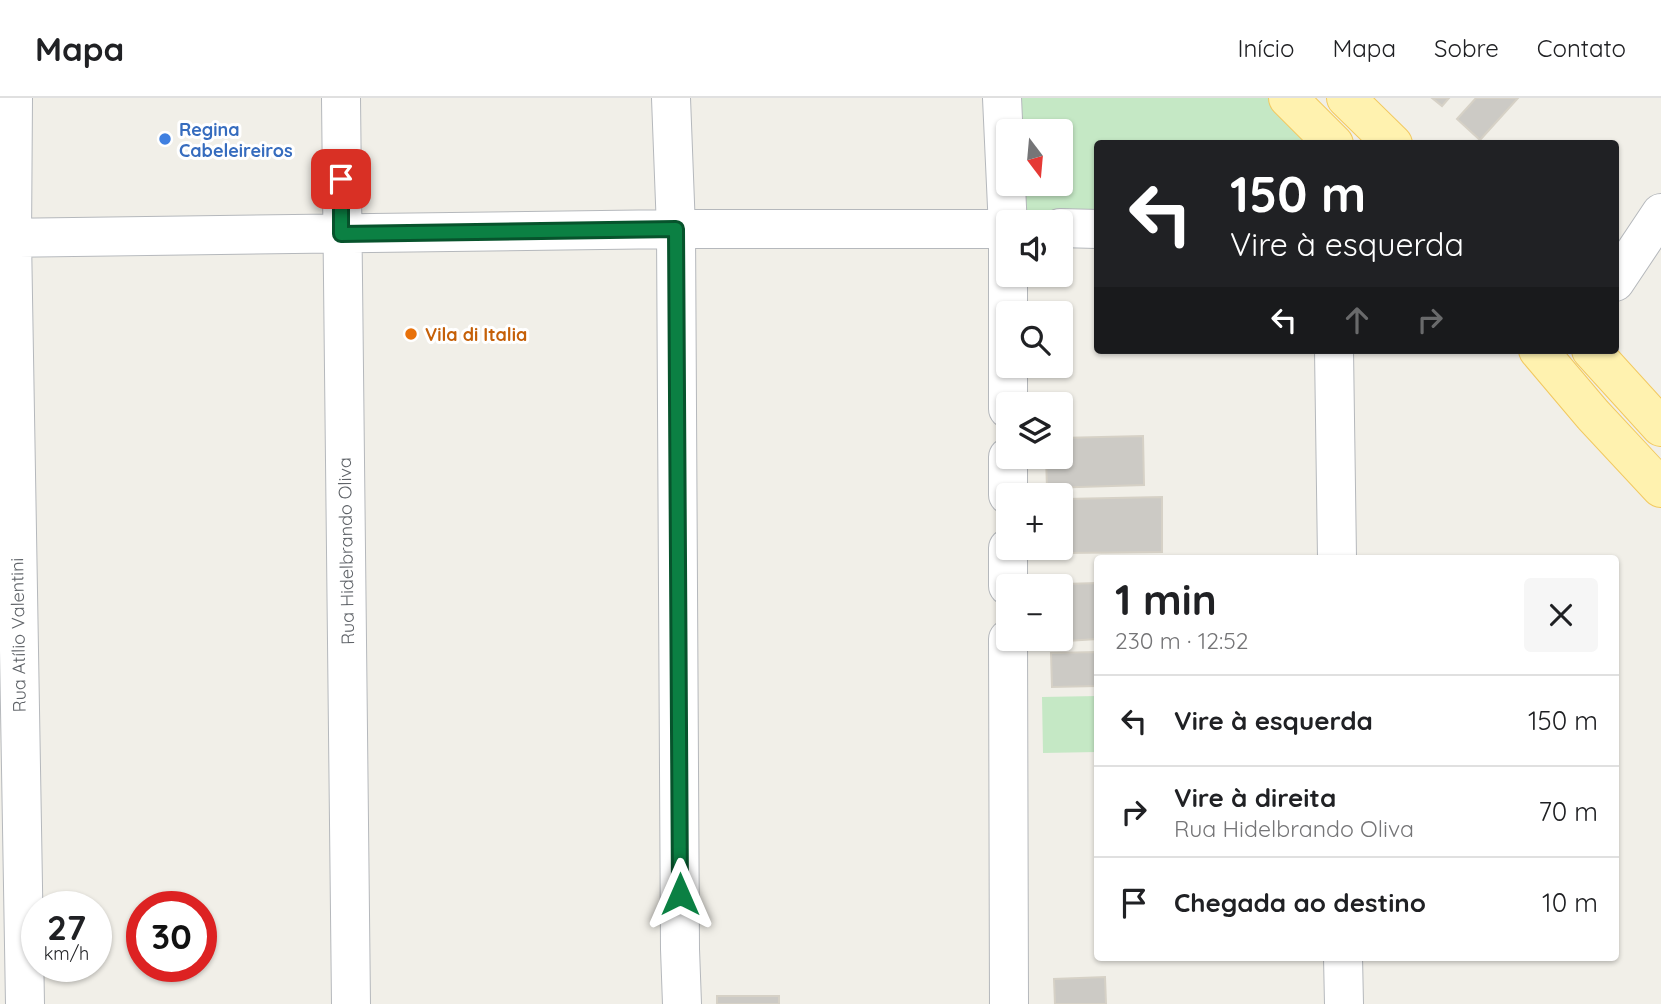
<!DOCTYPE html>
<html lang="pt">
<head>
<meta charset="utf-8">
<style>
	:root { --surface:#fff; --page:#f6f6f6; --text:#202124; --muted:#757577; --line:#e0e0e0 }
	body { margin:0; font-family:Quicksand,sans-serif; background:var(--page); color:var(--text); height:100vh; display:flex; flex-direction:column; font-size:26px; white-space:nowrap }
	* { box-sizing:border-box; margin:0 }
	p { font-size:23px; color:var(--muted) }
	.icon { flex:none; width:38px; height:38px; fill:none; stroke:currentColor; stroke-width:2; stroke-linecap:round; stroke-linejoin:round }
	.map { position:relative; flex:1; overflow:hidden }
	.sheet { position:absolute; left:1094px; top:457px; width:525px; height:406px; display:flex; flex-direction:column; background:var(--surface); border-radius:7px; box-shadow:0 2px 5px #0004 }
	.sheet>* { flex:none }
	.banner { position:absolute; left:1094px; top:42px; width:525px; height:214px; border-radius:7px; box-shadow:0 2px 5px #0004; background:#202124; color:#fff; overflow:hidden }
	.needle { width:46px; rotate:164deg }
	.controls { position:absolute; left:996px; top:21px; display:grid; gap:14px }
	.controls a { display:grid; place-items:center; width:77px; height:77px; border-radius:7px; background:var(--surface); box-shadow:0 2px 5px #0004; font-size:35px }
	.speed { position:absolute; left:21px; top:793px; display:flex; gap:14px; font-size:35px; font-weight:700; text-align:center }
	.speed>* { display:grid; place-content:center; width:91px; height:91px; border-radius:50%; background:var(--surface); box-shadow:0 2px 5px #0004; line-height:1 }
	.speed small { font-size:18px; font-weight:400 }
	.speed .limit { border:10px solid #d22; background:#fff; color:#111 }
	.pin { position:absolute; display:grid; place-items:center; width:60px; height:60px; color:#fff; margin:-30px; border-radius:14px; box-shadow:0 4px 10px #0006 }
	.me { position:absolute; width:77px; margin:-38px; rotate:0deg; stroke-linejoin:round; filter:drop-shadow(0 0 5px #0008) }
	.turn { display:flex; align-items:center; gap:24px; height:147px; padding:0 21px; font-size:32px }
	.turn .icon { width:91px; height:91px; stroke-width:2.5 }
	.turn b { display:block; font-size:49px; line-height:60px }
	.lanes { display:flex; align-items:center; height:66px; padding:0 21px; background:#0003; justify-content:center; gap:35px; direction:ltr }
	.lanes .off { opacity:.35 }
	.round { display:grid; place-items:center; flex:none; width:74px; height:74px; border-radius:7px; background:var(--page) }
	.summary { display:flex; align-items:center; justify-content:space-between; height:119px; padding:0 21px }
	h1 { font-size:42px; font-weight:800; line-height:52px }
	ul { padding:0; list-style:none }
	li { display:flex; align-items:center; gap:21px; height:91px; padding:0 21px; border-top:2px solid var(--line) }
	li div { flex:1 }
	li b { display:block; font-size:26px }
	li em { font-style:normal }
	header { display:flex; align-items:center; gap:42px; box-sizing:border-box; height:98px; padding:0 35px; background:var(--surface); border-bottom:2px solid var(--line) }
	header strong { font-size:33px }
	nav { display:flex; gap:38px; margin-inline-start:auto; font-size:24px }
	.map>svg:first-child { display:block }
</style>
</head>
<body>
<header>
<strong>Mapa</strong>
<nav><a>Início</a><a>Mapa</a><a>Sobre</a><a>Contato</a></nav>
</header>
<div class="map">
<svg width="1661" height="906" viewBox="0 0 1661 906">
	<rect width="100%" height="100%" fill="#f1efe8"/>
	<path fill="#c5e8c5" fill-rule="evenodd" d="M 1002,0 L 1271,0 L 1320,45 L 1097,46 L 1097,131 L 1060,124 L 1008,124 ZM 1008,33 L 1060,33 L 1060,86 L 1008,86 Z
		M 1097,598 L 1097,654 L 1043,655 L 1042,599 Z"/>
	<path fill="#cccac5" stroke="#d6d1c6" stroke-width="2" d="M 1432,0 L 1449,0 L 1442,8 Z
		M 1476,0 L 1518,0 L 1480,42 L 1457,21 Z
		M 1143,338 L 1144,387 L 1047,390 L 1046,359 L 1060,359 L 1060,340 Z
		M 1162,399 L 1162,454 L 1065,455 L 1065,401 Z
		M 1097,485 L 1097,541 L 1067,543 L 1064,486 Z
		M 1097,554 L 1097,588 L 1052,589 L 1051,555 Z
		M 1105,879 L 1106,906 L 1055,906 L 1054,881 Z
		M 717,898 L 779,898 L 779,906 L 717,906 Z"/>
	<g fill="none" stroke-linecap="round" stroke-linejoin="round">
		<defs>
			<path id="minor" d="M 13,0 L 12,140 L 25,906
				M 341,0 L 351,906
				M 671,0 L 676,131 L 680,851 L 682,906
				M 1002,0 L 1008,131 L 1008,311
				M 1060,130 L 1097,131
				M 0,140 L 676,131 L 1008,131
				M 1615,184 L 1661,115
				M 1334,252 L 1337,460
				M 1008,359 L 1008,397
				M 1008,450 L 1008,488
				M 1008,541 L 1009,906
				M 1343,859 L 1344,906"/>
			<path id="major" d="M 1288,0 L 1334,46
				M 1346,0 L 1393,46
				M 1538,252 L 1593,317 L 1661,390
				M 1591,252 L 1661,329"/>
		</defs>
		<use href="#minor" stroke="#b5b8bc" stroke-width="40"/>
		<use href="#major" stroke="#f2c960" stroke-width="40"/>
		<use href="#minor" stroke="#fff" stroke-width="38"/>
		<use href="#major" stroke="#fff2af" stroke-width="38"/>
	</g>
	<g fill="none" stroke-linecap="round" stroke-linejoin="round">
		<defs>
			<path id="route" d="M 341,81 L 341,136 L 676,131 L 680,796"/>
		</defs>
		<use href="#route" stroke="#07532c" stroke-width="18"/>
		<use href="#route" stroke="#0b8043" stroke-width="12"/>
	</g>
	<circle fill="#3f7fe0" stroke="#fff" stroke-width="2.5" cx="165" cy="41" r="7"/>
	<circle fill="#e8710a" stroke="#fff" stroke-width="2.5" cx="411" cy="236" r="7"/>
	<g text-anchor="middle" dominant-baseline="central" stroke-width="6" stroke-linejoin="round" paint-order="stroke">
		<g font-size="18" font-weight="bold" fill="#366cbe" stroke="#fff" text-anchor="start">
			<text x="179" y="31">Regina<tspan x="179" dy="21">Cabeleireiros</tspan></text>
		</g>
		<g font-size="18" font-weight="bold" fill="#c56008" stroke="#fff" text-anchor="start">
			<text x="425" y="236">Vila di Italia</text>
		</g>
		<g font-size="18" fill="#5f6368" stroke="#fff">
			<text transform="translate(346 453) rotate(-91)">Rua Hidelbrando Oliva</text>
			<text transform="translate(18 537) rotate(-91)">Rua Atílio Valentini</text>
		</g>
	</g>
</svg>
<div class="controls">
<a><svg class="needle" viewBox="-14 -14 28 28"><path d="M0-13l5 13h-10z" fill="#e53935"/><path d="M0 13l5-13h-10z" fill="#757577"/></svg></a>
<a><svg class="icon" aria-label="sound" viewBox="0 0 24 24"><path d="M4 9h4l5-4v14l-5-4H4zM17 9q2 3 0 6"/></svg></a>
<a><svg class="icon" aria-label="search" viewBox="0 0 24 24"><circle cx="10" cy="10" r="6"/><path d="M15 15l6 6"/></svg></a>
<a><svg class="icon" aria-label="layers" viewBox="0 0 24 24"><path d="M12 4l9 5-9 5-9-5zM3 14l9 5 9-5"/></svg></a>
<a>+</a>
<a>−</a>
</div>
<div class="speed"><div>27<small>km/h</small></div><div class="limit">30</div></div>
<div class="pin" style="left:341px;top:81px;background:#d93025"><svg class="icon" aria-label="arrive" viewBox="0 0 24 24"><path d="M6 21V4h12l-3 4 3 4H6"/></svg></div>
<svg class="me" style="left:680px;top:796px" viewBox="-20 -20 40 40"><path d="M0-17L14 15 0 8-14 15z" fill="#0b8043" stroke="#fff" stroke-width="4"/></svg>
<div class="banner">
<div class="turn"><svg class="icon" aria-label="left" viewBox="0 0 24 24"><path d="M17 20v-9H6M10 6l-5 5 5 5"/></svg><div><b>150 m</b>Vire à esquerda</div></div>
<div class="lanes"><svg class="icon" aria-label="left" viewBox="0 0 24 24"><path d="M17 20v-9H6M10 6l-5 5 5 5"/></svg><svg class="icon off" aria-label="ahead" viewBox="0 0 24 24"><path d="M12 20V5M6 11l6-6 6 6"/></svg><svg class="icon off" aria-label="right" viewBox="0 0 24 24"><path d="M7 20v-9h11M14 6l5 5-5 5"/></svg></div>
</div>
<section class="sheet">
<div class="summary"><div><h1>1 min</h1><p>230 m · 12:52</p></div><a class="round"><svg class="icon" aria-label="close" viewBox="0 0 24 24"><path d="M6 6l12 12M18 6L6 18"/></svg></a></div>
<ul>
<li><svg class="icon" aria-label="left" viewBox="0 0 24 24"><path d="M17 20v-9H6M10 6l-5 5 5 5"/></svg><div><b>Vire à esquerda</b></div><em>150 m</em></li>
<li><svg class="icon" aria-label="right" viewBox="0 0 24 24"><path d="M7 20v-9h11M14 6l5 5-5 5"/></svg><div><b>Vire à direita</b><p>Rua Hidelbrando Oliva</p></div><em>70 m</em></li>
<li><svg class="icon" aria-label="arrive" viewBox="0 0 24 24"><path d="M6 21V4h12l-3 4 3 4H6"/></svg><div><b>Chegada ao destino</b></div><em>10 m</em></li>
</ul>
</section>
</div>
</body>
</html>
